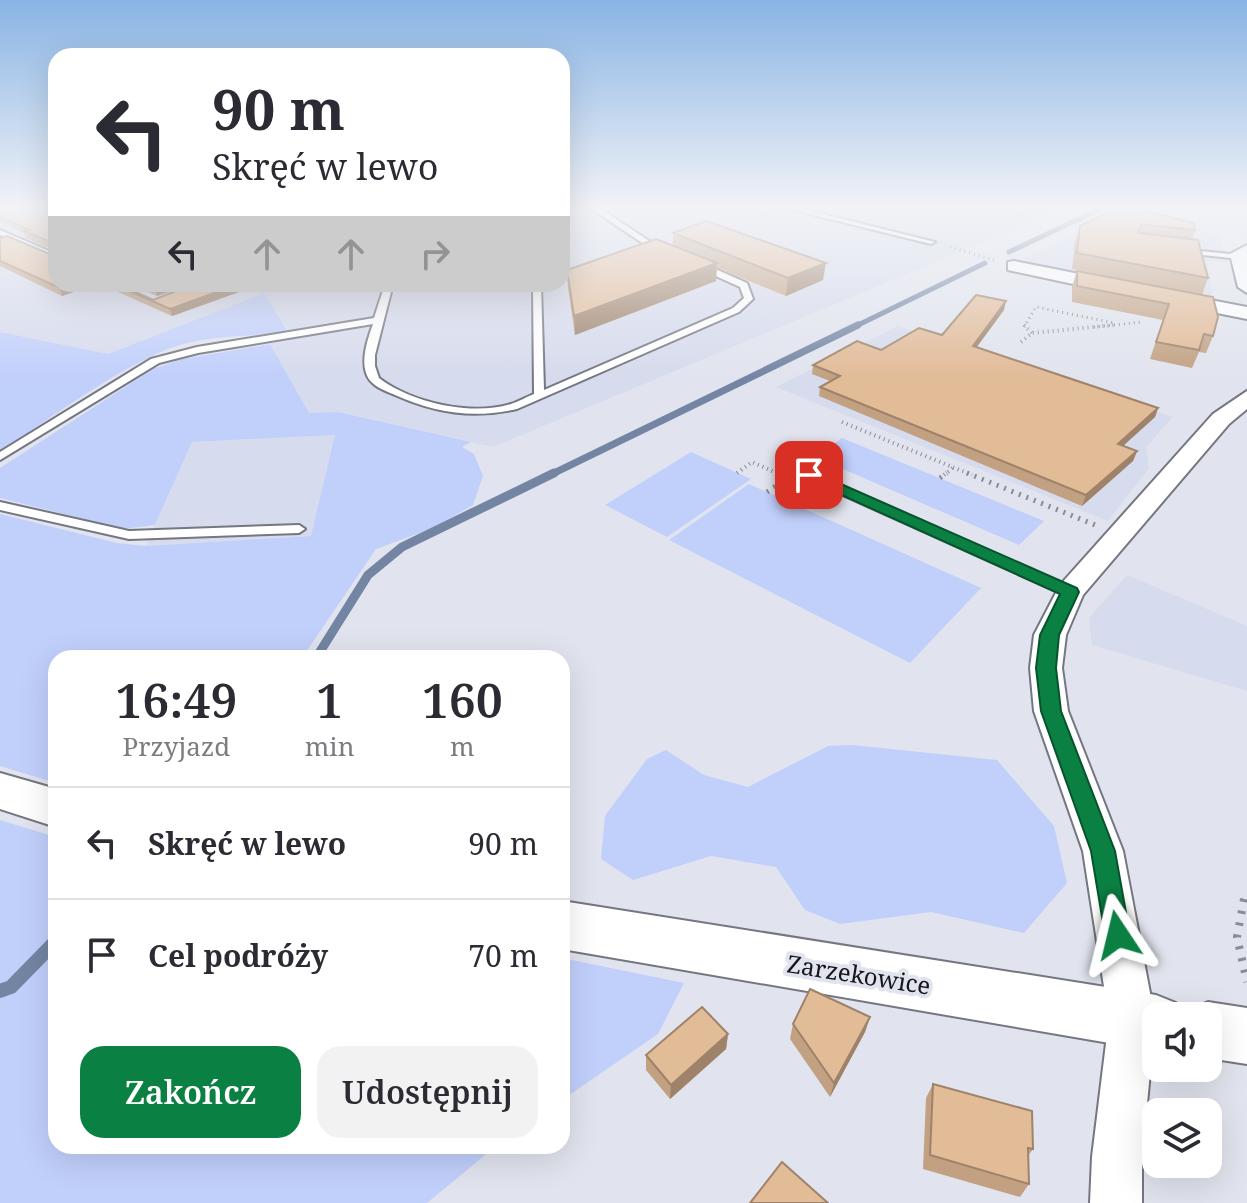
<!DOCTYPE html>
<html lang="pl">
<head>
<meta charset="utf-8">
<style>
	:root { --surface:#fff; --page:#f2f2f3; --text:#2b2b33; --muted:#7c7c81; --line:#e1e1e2; --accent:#0b8043 }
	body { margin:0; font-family:"Noto Serif",serif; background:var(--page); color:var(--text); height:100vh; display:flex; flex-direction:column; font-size:30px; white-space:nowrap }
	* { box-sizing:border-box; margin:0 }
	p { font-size:26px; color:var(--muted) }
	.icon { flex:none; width:44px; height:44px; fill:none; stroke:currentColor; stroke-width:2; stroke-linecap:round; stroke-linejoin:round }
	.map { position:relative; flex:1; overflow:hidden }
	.side { position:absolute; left:48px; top:650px; width:522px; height:504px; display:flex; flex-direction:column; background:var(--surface); border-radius:24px; box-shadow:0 8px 32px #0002 }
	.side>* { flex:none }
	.guide { position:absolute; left:48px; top:48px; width:522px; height:244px; border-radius:24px; box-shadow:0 8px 32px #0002; background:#fff; color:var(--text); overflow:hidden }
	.buttons { position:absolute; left:1142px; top:1002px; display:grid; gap:16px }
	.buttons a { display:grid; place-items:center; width:80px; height:80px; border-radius:16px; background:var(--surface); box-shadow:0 8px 32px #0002; font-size:40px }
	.pin { position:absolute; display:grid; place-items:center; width:68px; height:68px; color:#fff; margin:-34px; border-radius:16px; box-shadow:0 4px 12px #0006 }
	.me { position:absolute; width:88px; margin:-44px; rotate:350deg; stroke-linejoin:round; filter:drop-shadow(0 0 6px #0008) }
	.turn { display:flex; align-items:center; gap:28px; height:168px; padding:0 32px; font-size:36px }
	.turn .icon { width:104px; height:104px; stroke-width:2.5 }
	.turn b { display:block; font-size:56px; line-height:68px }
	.lanes { display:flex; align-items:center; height:76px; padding:0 32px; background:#0003; justify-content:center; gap:40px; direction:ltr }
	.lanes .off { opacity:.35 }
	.eta { display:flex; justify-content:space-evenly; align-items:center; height:136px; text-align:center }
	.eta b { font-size:48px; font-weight:600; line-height:56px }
	.cta { display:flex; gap:16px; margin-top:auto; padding:16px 32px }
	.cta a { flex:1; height:92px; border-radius:24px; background:var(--accent); color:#fff; font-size:32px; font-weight:600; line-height:92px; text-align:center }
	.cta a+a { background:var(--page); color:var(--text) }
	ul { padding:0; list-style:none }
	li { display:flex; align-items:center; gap:24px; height:112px; padding:0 32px; border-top:2px solid var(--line) }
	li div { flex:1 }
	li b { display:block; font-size:30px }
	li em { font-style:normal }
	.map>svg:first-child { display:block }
</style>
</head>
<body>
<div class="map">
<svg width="1247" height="1203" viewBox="0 0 1247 1203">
	<rect width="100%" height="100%" fill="#e1e4ee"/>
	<path fill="#d6dbed" d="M 0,209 L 56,209 L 56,284 L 562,284 L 562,209 L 1062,209 L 493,447 L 338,412 L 309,413 L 270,344 L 289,332 L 264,293 L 108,354 L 0,332 Z
		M 1121,210 L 1218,235 L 1228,263 L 1207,261 L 1213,296 L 1054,270 L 1023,259 Z
		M 898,326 L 1173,417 L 1146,447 L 1149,468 L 1108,521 L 776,387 Z
		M 335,435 L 312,536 L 146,546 L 192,442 Z
		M 1127,575 L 1247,626 L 1247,691 L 1092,645 L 1089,618 Z"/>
	<path fill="#c1cffb" d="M 264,293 L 289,333 C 249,336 205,335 168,349 C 111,372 52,418 0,451 L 0,332 L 108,354 Z
		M 270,344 L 309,413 L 338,412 L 471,442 L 462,447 L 474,454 L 483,476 L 473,505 L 433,528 L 376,549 L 302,658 L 56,658 L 56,783 L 0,766 L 0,514 L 117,543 L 146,546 L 311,536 L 335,435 L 192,442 L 155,525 L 123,529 L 0,498 L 0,468 L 153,369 L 182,359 Z
		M 842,438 L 1044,521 L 1019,545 L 815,457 Z
		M 691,452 L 751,479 L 667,537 L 605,505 Z
		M 749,484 L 767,492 L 981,588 L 910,663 L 669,540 Z
		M 852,745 L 997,760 L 1054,826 L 1067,883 L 1024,933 L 931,912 L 840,924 L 805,910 L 776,867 L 711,856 L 633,880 L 601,859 L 605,816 L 647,759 L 666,750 L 704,775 L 748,787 L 828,746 Z
		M 0,820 L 56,837 L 56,1146 L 496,1146 L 427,1203 L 0,1203 Z
		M 562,958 L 684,983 L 658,1034 L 562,1100 Z"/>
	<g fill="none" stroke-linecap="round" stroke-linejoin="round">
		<path stroke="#7385a3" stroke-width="5" d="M 1009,252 L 1100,209
			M 854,327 L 985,263"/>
		<path stroke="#7385a3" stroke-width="7" d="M 550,475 L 858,325"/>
		<path stroke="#7385a3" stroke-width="9" d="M 316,658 L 368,575 L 402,547 L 554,473"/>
		<path stroke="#7385a3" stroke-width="14" d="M 0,991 L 11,987 L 56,941"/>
		<defs>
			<path id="service" d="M 592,209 L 601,209 L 664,251 L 657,253 Z
				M 789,209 L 803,209 L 935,242 L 931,244 Z
				M 0,230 L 56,254 L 56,259 L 0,235 Z
				M 1181,249 L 1240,255 L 1244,257 L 1240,259 L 1184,253 L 1181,253 Z
				M 698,264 L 704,264 L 747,283 L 753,299 L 739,312 L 517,409 C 473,419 435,413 395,395 C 384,390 370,386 366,373 C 361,358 368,338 373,324 L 198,353 L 159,363 L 0,460 L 0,452 L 151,359 L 197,347 L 374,318 L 385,284 L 393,284 L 375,355 L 375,366 L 379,378 C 412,403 471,416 511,404 C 518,402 526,397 534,394 L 533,284 L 541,284 L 544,390 L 733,308 L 744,298 L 740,287 L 698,268 Z
				M 809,471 L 1075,589 L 1077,592 L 1070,596 L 1065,595 L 805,478 L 803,475 Z
				M 0,502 L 129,531 L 299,525 L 305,529 L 299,533 L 129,539 L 0,510 Z"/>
			<path id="minor" d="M 1247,245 L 1247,293 L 1238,287 L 1230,254 Z
				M 1014,261 L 1115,281 L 1124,287 L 1115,293 L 1008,270 L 1008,262 Z
				M 1174,293 L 1247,307 L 1247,319 L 1167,303 L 1165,299 Z
				M 1247,391 L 1247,409 L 1229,424 L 1083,595 L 1066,635 L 1062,668 L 1068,711 L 1123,851 L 1155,1019 L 1142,1157 L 1142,1203 L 1090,1203 L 1092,1157 L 1109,1019 L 1083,851 L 1034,711 L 1030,668 L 1034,635 L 1060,585 L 1213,414 Z"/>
			<path id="tertiary" d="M 0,773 L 56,789 L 56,827 L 0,809 Z
				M 562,901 L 1156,995 L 1176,1003 L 1182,1016 L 1156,1016 L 1156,1051 L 562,949 Z
				M 1208,1002 L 1247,1008 L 1247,1064 L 1208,1058 L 1208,1016 L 1185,1016 L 1188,1010 Z"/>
		</defs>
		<use href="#service" stroke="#757780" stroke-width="4"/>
		<use href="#minor" stroke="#757780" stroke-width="4"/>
		<use href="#tertiary" stroke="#757780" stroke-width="4"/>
		<path stroke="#8a8c94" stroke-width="3" stroke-dasharray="1 4" stroke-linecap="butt" d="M 950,247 L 994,260
			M 1024,327 L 1036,307 L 1115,323
			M 1094,327 L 1142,322"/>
		<path stroke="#8a8c94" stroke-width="4" stroke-dasharray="1 4" stroke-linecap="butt" d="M 1024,325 L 1032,333
			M 1021,342 L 1032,333 L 1114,325
			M 842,422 L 972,475
			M 737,473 L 752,462 L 781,475
			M 944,475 L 954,467"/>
		<path stroke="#8a8c94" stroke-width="5" stroke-dasharray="2 6" stroke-linecap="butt" d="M 776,473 L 788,478
			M 967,473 L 1095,525
			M 940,478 L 947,473
			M 767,492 L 788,478"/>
		<path stroke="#8a8c94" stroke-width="6" stroke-dasharray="2 7" stroke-linecap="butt" d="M 1243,901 L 1247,894"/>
		<path stroke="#8a8c94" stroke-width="8" stroke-dasharray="3 9" stroke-linecap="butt" d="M 1244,899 L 1237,937 L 1247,982"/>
		<use href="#service" fill="#fff" fill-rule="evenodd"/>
		<use href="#minor" fill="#fff" fill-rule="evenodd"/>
		<use href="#tertiary" fill="#fff" fill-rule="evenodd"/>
	</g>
	<path fill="#c2a182" d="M 0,209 L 56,209 L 56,251 L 26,238 L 24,233 L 0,222 Z
		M 1115,209 L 1195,230 L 1192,240 L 1208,278 L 1202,295 L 1072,269 L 1075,242 L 1080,226 Z
		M 673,233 L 823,280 L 786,296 L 717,268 L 716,281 L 575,335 L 568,288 L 567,270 L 673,246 Z
		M 0,238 L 52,255 L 97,284 L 62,296 L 0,266 Z
		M 1077,271 L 1213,297 L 1213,336 L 1206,353 L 1199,352 L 1192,368 L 1150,359 L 1163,320 L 1072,302 L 1072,286 Z
		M 100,284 L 118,284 L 153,300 L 194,284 L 252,284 L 253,287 L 172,316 Z
		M 130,284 L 191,284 L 157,296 Z
		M 1004,310 L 976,347 L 1158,408 L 1155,417 L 1123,446 L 1137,451 L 1133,461 L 1082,506 L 819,396 L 820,387 L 830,381 L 812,374 L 813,365 L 942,335 Z
		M 870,1017 L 865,1032 L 830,1097 L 790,1039 L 793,1024 Z
		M 728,1034 L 726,1049 L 670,1099 L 646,1070 L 646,1055 Z
		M 933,1084 L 1033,1149 L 1028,1156 L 1029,1184 L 1020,1197 L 923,1169 L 926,1098 Z"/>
	<path fill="#9e836a" d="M 717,263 L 716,281 L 575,335 L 574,316 Z
		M 826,263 L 823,280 L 786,296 L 788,278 Z
		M 73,284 L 97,284 L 62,296 L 60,288 Z
		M 168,284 L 191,284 L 157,296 L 155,289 Z
		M 239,284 L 252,284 L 253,287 L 172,316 L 170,309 Z
		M 1006,301 L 1004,310 L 971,355 L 973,346 Z
		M 1158,408 L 1155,417 L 1114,454 L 1118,444 Z
		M 1137,451 L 1133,461 L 1082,506 L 1086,495 Z
		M 870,1017 L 865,1032 L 830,1097 L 834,1083 Z
		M 728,1034 L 726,1049 L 670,1099 L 671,1085 Z"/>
	<path fill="#e2bb97" stroke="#9e836a" stroke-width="2" d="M 0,209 L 56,209 L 56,250 L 55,244 L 24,231 L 30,230 L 0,217 Z
		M 1115,209 L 1138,209 L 1194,223 L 1195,230 L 1141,224 L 1138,233 L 1198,240 L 1208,278 L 1077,253 L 1080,226 Z
		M 706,221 L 826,263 L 788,278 L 673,233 Z
		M 7,236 L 52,255 L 56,252 L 56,284 L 73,284 L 60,288 L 0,261 L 0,238 Z
		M 656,239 L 717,263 L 574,316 L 567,270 Z
		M 1077,271 L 1213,297 L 1218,317 L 1213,336 L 1204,334 L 1199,350 L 1156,342 L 1169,304 L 1077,286 Z
		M 114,284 L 118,284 L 153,300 L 194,284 L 239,284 L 170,309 Z
		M 144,284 L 168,284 L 155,289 Z
		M 976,295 L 1006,301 L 973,346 L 1158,408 L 1118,444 L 1137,451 L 1086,495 L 820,387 L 840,376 L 813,365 L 857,341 L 881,350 L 919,328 L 942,335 Z
		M 810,989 L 870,1017 L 834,1083 L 793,1024 Z
		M 702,1007 L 728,1034 L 671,1085 L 646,1055 Z
		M 933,1084 L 1032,1111 L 1033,1149 L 1028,1148 L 1029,1184 L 930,1155 Z
		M 782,1162 L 828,1203 L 750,1203 Z"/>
	<linearGradient id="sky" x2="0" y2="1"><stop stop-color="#89b4e4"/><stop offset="0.55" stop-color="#f2f3f7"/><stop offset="1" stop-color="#f2f3f7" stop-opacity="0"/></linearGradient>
	<rect width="1247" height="378" fill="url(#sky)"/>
	<path fill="#0b8043" stroke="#07532c" stroke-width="2" d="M 809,470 L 1077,588 L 1079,592 L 1059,635 L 1056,668 L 1061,711 L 1115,851 L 1130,935 L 1127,943 L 1118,947 L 1109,943 L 1105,935 L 1091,851 L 1041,711 L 1036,668 L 1040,635 L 1060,594 L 804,478 L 802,475 Z"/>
	<g text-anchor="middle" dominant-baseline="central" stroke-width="8" stroke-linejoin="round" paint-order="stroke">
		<g font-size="24" fill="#15161a" stroke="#e1e4ee">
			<text transform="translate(859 974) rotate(9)">Zarzekowice</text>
		</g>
	</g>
</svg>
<div class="buttons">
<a><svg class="icon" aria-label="sound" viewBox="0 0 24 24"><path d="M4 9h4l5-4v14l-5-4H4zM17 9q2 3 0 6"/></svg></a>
<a><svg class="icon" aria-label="layers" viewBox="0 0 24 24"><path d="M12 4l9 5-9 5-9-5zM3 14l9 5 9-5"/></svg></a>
</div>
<div class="pin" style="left:809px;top:475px;background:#d93025"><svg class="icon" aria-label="arrive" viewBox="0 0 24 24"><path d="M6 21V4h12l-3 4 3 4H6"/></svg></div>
<svg class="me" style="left:1118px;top:935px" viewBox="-20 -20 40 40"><path d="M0-17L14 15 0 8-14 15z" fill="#0b8043" stroke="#fff" stroke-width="4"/></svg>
<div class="guide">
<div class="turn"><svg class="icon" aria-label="left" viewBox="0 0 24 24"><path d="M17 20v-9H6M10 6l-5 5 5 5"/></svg><div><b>90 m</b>Skręć w lewo</div></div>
<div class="lanes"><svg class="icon" aria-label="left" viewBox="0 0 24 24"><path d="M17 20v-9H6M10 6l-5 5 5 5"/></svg><svg class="icon off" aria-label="ahead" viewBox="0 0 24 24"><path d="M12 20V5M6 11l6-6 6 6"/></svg><svg class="icon off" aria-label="ahead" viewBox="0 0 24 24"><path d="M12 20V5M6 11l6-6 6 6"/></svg><svg class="icon off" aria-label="right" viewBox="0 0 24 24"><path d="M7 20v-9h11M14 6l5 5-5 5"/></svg></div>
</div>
<section class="side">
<div class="eta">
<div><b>16:49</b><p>Przyjazd</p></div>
<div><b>1</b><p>min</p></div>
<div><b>160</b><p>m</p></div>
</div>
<ul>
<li><svg class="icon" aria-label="left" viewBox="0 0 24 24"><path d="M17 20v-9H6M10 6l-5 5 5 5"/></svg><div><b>Skręć w lewo</b></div><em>90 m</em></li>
<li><svg class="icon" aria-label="arrive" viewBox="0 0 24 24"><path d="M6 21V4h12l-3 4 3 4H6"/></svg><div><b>Cel podróży</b></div><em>70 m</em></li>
</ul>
<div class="cta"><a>Zakończ</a><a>Udostępnij</a></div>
</section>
</div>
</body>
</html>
